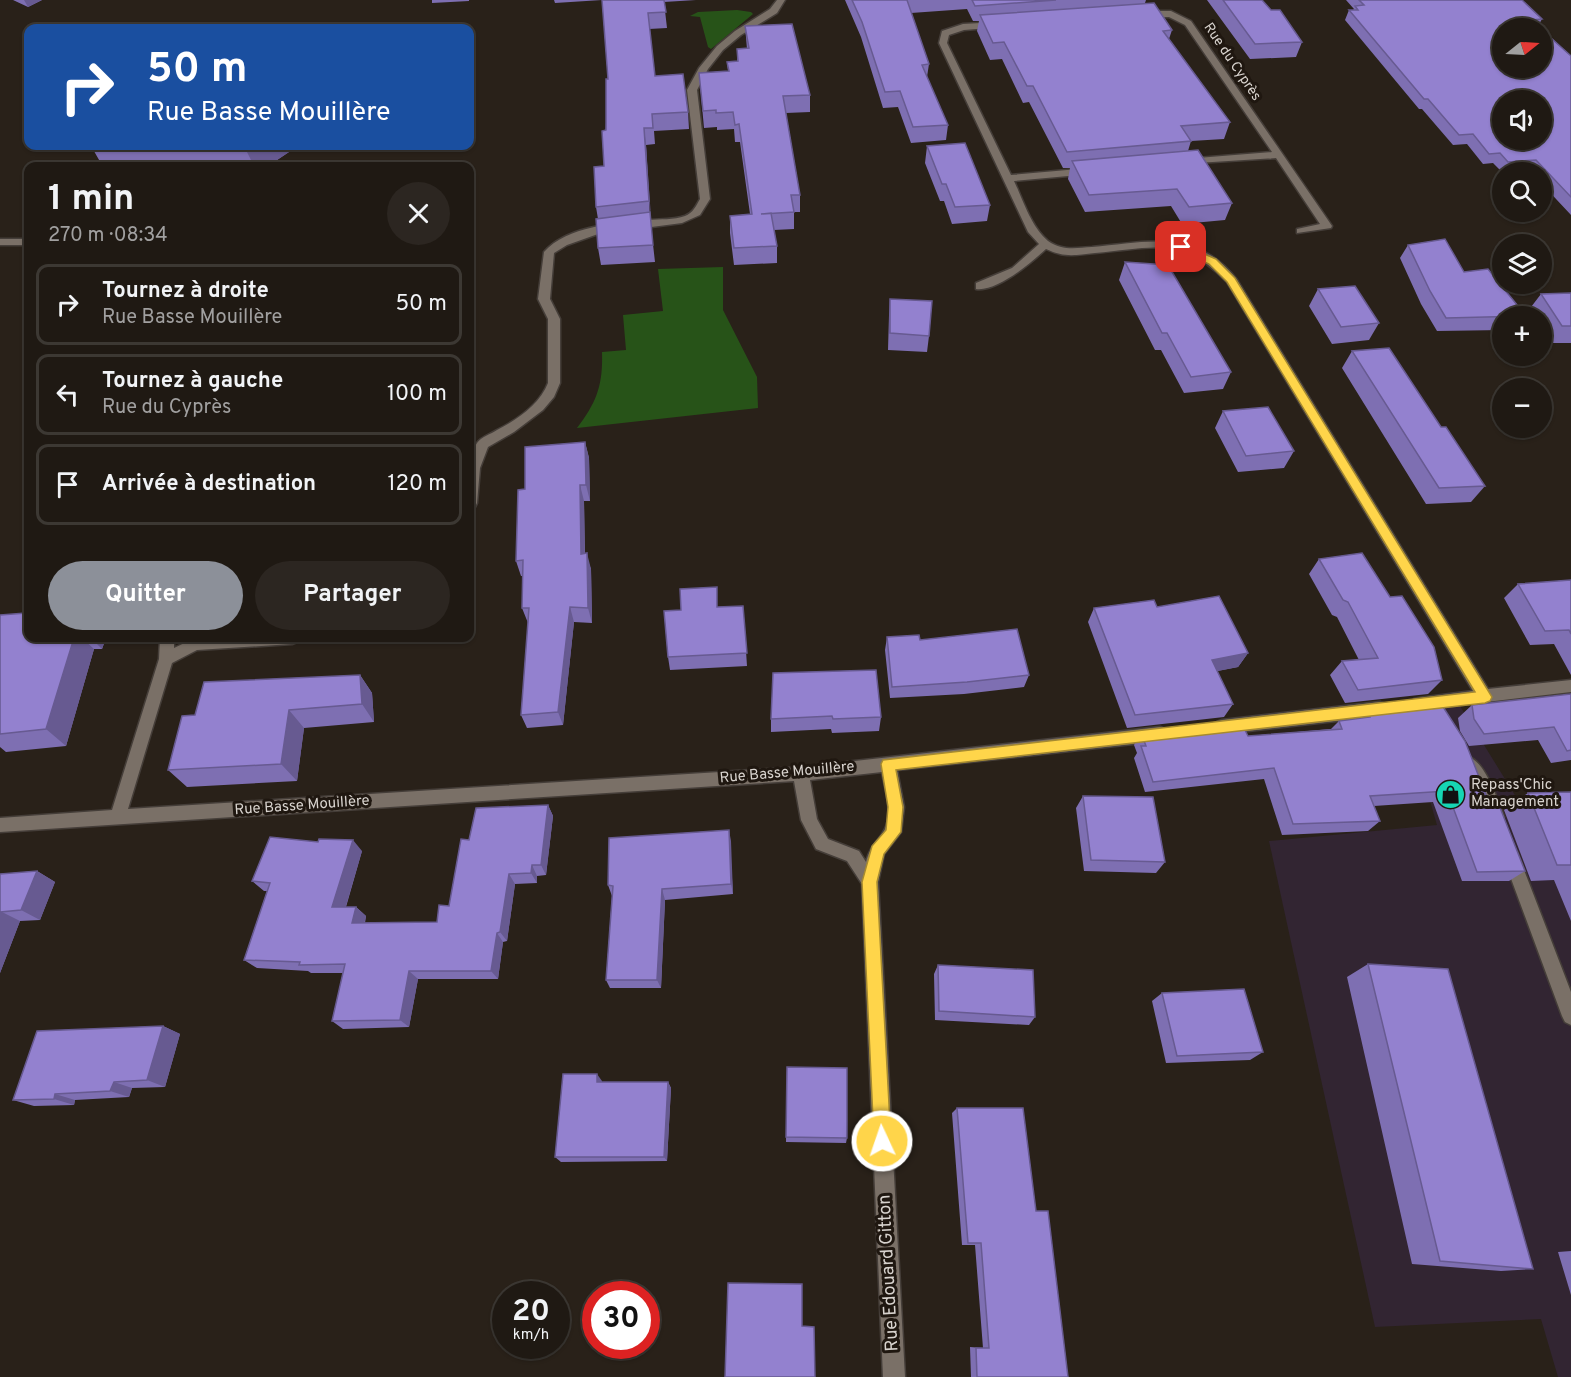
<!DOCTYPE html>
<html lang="fr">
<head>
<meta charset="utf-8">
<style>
	:root { --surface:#1f1913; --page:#2c2621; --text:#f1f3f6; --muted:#a1a0a0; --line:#3c3833; --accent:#8c9099 }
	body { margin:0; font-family:Overpass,sans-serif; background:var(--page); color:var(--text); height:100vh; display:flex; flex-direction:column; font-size:22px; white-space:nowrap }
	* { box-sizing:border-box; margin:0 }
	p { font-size:20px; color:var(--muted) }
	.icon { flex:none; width:33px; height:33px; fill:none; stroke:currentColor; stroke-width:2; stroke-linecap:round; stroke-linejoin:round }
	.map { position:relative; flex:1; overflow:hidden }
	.drawer { position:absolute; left:24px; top:162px; width:450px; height:480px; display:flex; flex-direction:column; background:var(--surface); border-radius:12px; box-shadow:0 2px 4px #0004,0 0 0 2px var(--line) }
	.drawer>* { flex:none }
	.top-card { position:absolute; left:24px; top:24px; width:450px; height:126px; border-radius:12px; box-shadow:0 2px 4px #0004,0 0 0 2px var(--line); background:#1a4fa0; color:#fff; overflow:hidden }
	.needle { width:39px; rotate:72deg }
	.buttons { position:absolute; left:1492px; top:18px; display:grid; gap:12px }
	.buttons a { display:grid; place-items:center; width:60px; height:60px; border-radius:50%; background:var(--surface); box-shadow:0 2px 4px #0004,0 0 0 2px var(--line); font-size:30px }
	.speed { position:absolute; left:492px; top:1281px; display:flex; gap:12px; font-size:30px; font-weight:700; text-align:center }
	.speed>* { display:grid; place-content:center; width:78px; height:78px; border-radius:50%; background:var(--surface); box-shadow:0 2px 4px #0004,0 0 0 2px var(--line); line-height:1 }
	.speed small { font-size:15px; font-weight:400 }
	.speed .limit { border:9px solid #d22; background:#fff; color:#111 }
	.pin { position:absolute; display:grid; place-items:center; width:51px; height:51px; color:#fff; margin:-26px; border-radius:12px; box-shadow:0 3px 9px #0006 }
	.me { position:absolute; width:66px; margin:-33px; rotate:357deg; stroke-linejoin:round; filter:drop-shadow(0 0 4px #0008) }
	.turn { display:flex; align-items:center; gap:21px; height:126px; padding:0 24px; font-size:27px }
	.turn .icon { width:78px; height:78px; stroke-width:2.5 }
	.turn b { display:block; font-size:42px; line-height:51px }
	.round { display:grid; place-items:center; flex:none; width:63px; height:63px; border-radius:32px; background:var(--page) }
	.headline { display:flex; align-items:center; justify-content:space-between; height:102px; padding:0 24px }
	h1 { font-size:36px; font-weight:700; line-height:45px }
	.primary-button { display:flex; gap:12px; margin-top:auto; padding:12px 24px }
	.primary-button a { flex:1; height:69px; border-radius:36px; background:var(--accent); color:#fff; font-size:24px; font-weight:700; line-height:69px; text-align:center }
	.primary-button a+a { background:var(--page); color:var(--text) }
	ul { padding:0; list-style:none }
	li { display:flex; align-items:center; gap:18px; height:81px; margin:0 12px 9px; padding:0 12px; border:3px solid var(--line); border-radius:12px }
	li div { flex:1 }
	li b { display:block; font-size:22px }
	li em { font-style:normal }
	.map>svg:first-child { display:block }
</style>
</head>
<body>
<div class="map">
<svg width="1571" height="1377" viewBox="0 0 1571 1377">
	<rect width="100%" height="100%" fill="#292119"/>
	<path fill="#322532" d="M 1452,693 L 1521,805 L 1571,795 L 1571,1377 L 1558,1377 L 1541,1319 L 1375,1327 L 1269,841 L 1437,825 L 1404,711 L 1431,703 Z"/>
	<path fill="#275318" d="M 737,10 L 751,12 L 753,14 L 711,49 L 708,47 L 700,17 L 690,16 L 698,12 Z
		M 723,267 L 723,310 L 757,377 L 758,408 L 577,428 C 597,402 603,385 602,352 L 626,350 L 623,315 L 663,311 L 658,269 Z"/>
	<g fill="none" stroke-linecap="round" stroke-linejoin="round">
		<defs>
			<path id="service" d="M 0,239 L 28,239 L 28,245 L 0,245 Z
				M 1469,757 C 1486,763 1498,801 1504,817 L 1502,822 L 1496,824 L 1490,822 L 1479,793 L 1461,764 L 1463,759 Z
				M 1511,849 L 1517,852 L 1519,857 L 1571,992 L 1571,1025 L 1565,1022 L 1562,1016 L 1503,857 L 1505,852 Z"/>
			<path id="minor" d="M 777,0 L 785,0 L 777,13 L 741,35 L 723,50 L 708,69 L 697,90 L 710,199 L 700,215 L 682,223 L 598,234 L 567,245 L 554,253 L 550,299 L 560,319 L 560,383 L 554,397 L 543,410 L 514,432 L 488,447 L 480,468 L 477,503 L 475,507 L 470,508 C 470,487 465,461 477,443 C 481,437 491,434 497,430 C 517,420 540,404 548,383 L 548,319 L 538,299 L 544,252 C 567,226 615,223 648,220 C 660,219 674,220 685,216 C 693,213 696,206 700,199 L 687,90 L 699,68 L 717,46 L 735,31 L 770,9 Z
				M 1171,11 L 1191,21 L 1332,226 L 1331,228 L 1297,233 L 1297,229 L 1320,224 L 1276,158 L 1181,164 L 1180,162 L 1185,159 L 1272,152 L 1185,25 L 1169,17 L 1141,17 L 1137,14 L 1141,11 Z
				M 998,22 L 1002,25 L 1001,27 L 964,30 L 949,35 L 947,43 L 1011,175 L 1090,168 L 1095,171 L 1090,174 L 1014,181 C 1023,200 1031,227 1048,241 C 1062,251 1076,248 1092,247 C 1148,242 1197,228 1237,280 L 1488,689 L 1571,680 L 1571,692 L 1419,710 L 1414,709 L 1411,704 L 1414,699 L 1419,698 L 1473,691 L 1227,282 C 1182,235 1153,248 1095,253 C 1075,255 1065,258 1046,249 C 1032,262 997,292 976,289 L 976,283 L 1012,268 L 1039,244 L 1028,232 L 939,43 L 942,31 L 963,24 Z
				M 160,638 L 174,638 L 174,648 L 195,638 L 299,638 L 297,642 L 292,644 L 197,650 L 172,663 L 128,809 L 801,767 L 1160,727 L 1165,729 L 1168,734 L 1165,739 L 1160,741 L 897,770 L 904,807 L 901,832 L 884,854 L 878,882 L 905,1377 L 883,1377 L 862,884 L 847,861 L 816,849 L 801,820 L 794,781 L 0,832 L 0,818 L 112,810 L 159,659 ZM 882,772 C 885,789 893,812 885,829 C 879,842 871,843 866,862 L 859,851 L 828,839 L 817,819 L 810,780 Z
				M 1380,702 L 1385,704 L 1388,709 L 1385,714 L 1380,716 L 1222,734 L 1217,732 L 1214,727 L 1217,722 L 1222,720 Z"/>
		</defs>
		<use href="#service" stroke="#453e39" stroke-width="3"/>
		<use href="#minor" stroke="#453e39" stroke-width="3"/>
		<use href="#service" fill="#7a7067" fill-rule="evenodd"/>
		<use href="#minor" fill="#7a7067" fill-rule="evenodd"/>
	</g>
	<path fill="#7e6fb2" d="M 13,0 L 42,0 L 28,7 Z
		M 432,0 L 469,0 L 469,1 L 432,3 Z
		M 554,0 L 696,0 L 664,2 L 667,28 L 649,29 L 655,76 L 688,112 L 689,129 L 654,131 L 655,144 L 646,145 L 650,218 L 655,262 L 601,265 L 598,248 L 598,219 L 596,207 L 604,166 L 608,79 L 602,0 L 555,3 Z
		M 845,0 L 1146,0 L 1145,3 L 1172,30 L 1169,39 L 1230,122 L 1224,139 L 1191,141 L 1188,151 L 1232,203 L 1225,220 L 1182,224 L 1171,206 L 1085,212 L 1068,179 L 1070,168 L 1063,168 L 1029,102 L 1023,103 L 1002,59 L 990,60 L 977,31 L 979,21 L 973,21 L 967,9 L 911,13 L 929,64 L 927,77 L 948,125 L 946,140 L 911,143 L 898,107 L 883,108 L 861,37 Z
		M 1207,0 L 1262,0 L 1271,10 L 1302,42 L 1296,57 L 1250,59 Z
		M 1346,0 L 1522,0 L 1542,19 L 1538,26 L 1571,56 L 1571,215 L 1542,184 L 1542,172 L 1532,172 L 1529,170 L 1502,172 L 1493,163 L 1483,164 L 1467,144 L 1453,145 L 1422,109 L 1419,109 L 1345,20 L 1349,10 L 1353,10 L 1354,9 Z
		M 745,26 L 810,95 L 810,112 L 786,113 L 800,195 L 800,212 L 794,212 L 794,229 L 774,230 L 777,246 L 777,263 L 734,265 L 730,233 L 730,216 L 750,214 L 740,142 L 735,142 L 734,129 L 717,130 L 717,127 L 704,128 L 699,73 L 728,71 L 727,62 L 737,61 L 737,49 L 747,49 Z
		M 91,146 L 298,146 L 268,166 L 252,166 L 250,164 L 102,165 Z
		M 927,146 L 990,205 L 987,221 L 952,224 L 944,201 L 940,201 L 925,163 Z
		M 1408,245 L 1464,272 L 1503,316 L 1503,330 L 1437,331 L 1421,304 L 1400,258 Z
		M 1125,262 L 1231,372 L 1223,389 L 1184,393 L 1161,350 L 1155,350 L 1119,280 Z
		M 1318,289 L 1379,323 L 1369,340 L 1332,344 L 1309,306 Z
		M 1571,293 L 1571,343 L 1549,343 L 1542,333 L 1542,316 L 1532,316 L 1528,311 L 1541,294 Z
		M 890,299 L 929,336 L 927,352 L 888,350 L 889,315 Z
		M 1352,351 L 1485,486 L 1471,502 L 1426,504 L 1342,368 Z
		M 1223,411 L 1294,451 L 1284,468 L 1238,472 L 1215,428 Z
		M 585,442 L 589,458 L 590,501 L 584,501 L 585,554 L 591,569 L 592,623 L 574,622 L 563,725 L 527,728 L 521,715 L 528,623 L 522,608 L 523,576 L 521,576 L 516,561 L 525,489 Z
		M 1319,559 L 1442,680 L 1428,694 L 1345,703 L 1330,675 L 1342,661 L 1359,660 L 1337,617 L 1332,615 L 1309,574 Z
		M 1571,580 L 1571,675 L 1554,644 L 1530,645 L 1504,598 L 1518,584 Z
		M 743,606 L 747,666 L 670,670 L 668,657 L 718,607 Z
		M 1157,607 L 1248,653 L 1238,667 L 1217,671 L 1233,704 L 1224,717 L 1127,728 L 1088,622 L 1094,608 Z
		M 0,615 L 28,638 L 106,638 L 102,649 L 94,649 L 66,746 L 6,752 L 0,747 Z
		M 887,637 L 920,640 L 1029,675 L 1024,687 L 964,694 L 890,698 L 885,650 Z
		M 773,673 L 881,717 L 879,731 L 832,733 L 831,729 L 771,732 L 771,719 Z
		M 360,675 L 372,693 L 374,722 L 304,728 L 297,781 L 187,787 L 168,770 L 195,715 Z
		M 1571,694 L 1571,760 L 1551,763 L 1538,740 L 1469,746 L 1460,731 L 1458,718 L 1472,705 Z
		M 1365,708 L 1488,800 L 1525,871 L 1509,881 L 1462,881 L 1433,802 L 1374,806 L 1380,821 L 1368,831 L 1282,835 L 1264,779 L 1145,792 L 1134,758 L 1137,753 L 1134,745 L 1141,733 L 1248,736 L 1331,729 L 1339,721 L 1354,719 Z
		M 1571,792 L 1571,921 L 1554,880 L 1531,881 L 1504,810 L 1528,793 Z
		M 1083,796 L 1165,862 L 1156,873 L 1084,871 L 1076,808 Z
		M 548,805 L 553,816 L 546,875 L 537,876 L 537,883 L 515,884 L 507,941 L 503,942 L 498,979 L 418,979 L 409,1027 L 343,1029 L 332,1021 L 343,973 L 311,973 L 308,971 L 257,968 L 244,960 L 267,891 L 264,891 L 252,881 L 362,851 L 346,907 L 356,907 L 366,916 L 365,923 L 437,922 L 449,906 Z
		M 729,830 L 733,894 L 665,900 L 661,988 L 610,988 L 606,980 L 612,896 L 608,885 Z
		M 37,871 L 55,882 L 40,920 L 20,921 L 0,973 L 0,874 Z
		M 1368,964 L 1533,1269 L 1501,1271 L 1412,1264 L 1347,977 Z
		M 938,965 L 1035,1017 L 1029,1025 L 935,1020 L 934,974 Z
		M 1162,993 L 1263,1052 L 1250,1060 L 1166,1063 L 1152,1001 Z
		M 163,1026 L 180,1034 L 165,1087 L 132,1088 L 129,1097 L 75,1100 L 74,1105 L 34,1106 L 13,1100 Z
		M 787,1067 L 847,1138 L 846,1143 L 786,1142 Z
		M 602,1081 L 602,1082 L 668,1082 L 671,1088 L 667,1161 L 561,1162 L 555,1157 Z
		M 957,1108 L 1036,1211 L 1068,1377 L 971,1377 L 970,1347 L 983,1348 L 975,1245 L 962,1245 L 952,1113 Z
		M 1571,1251 L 1571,1295 L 1558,1252 Z"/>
	<path fill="#675a91" d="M 24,0 L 42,0 L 28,7 Z
		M 456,23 L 457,28 L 448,28 Z
		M 644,128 L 646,145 L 651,218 L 649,201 Z
		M 244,146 L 298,146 L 268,166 L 254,166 Z
		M 585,442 L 589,458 L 590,501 L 586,485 Z
		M 580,485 L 584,501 L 585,569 L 581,554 Z
		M 587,553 L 591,569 L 592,623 L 588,608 Z
		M 570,607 L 574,622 L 563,725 L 558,712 Z
		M 74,638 L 82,638 L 94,649 L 66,746 L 46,729 Z
		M 91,638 L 106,638 L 102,649 Z
		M 1248,653 L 1238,667 L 1203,674 L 1212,660 Z
		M 360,675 L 372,693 L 374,722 L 362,704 Z
		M 289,710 L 304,728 L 297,781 L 281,764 Z
		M 548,805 L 553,816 L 546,875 L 541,865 Z
		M 729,830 L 731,841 L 733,894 L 731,884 Z
		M 353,840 L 362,851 L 343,916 L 332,907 Z
		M 532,865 L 537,876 L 537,883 L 531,873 Z
		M 37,871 L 55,882 L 40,920 L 21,910 Z
		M 509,874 L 515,884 L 507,941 L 500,932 Z
		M 662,889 L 665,900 L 661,988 L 657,980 Z
		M 356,907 L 366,916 L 362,933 L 352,923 Z
		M 0,911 L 20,921 L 0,973 Z
		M 497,933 L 503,942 L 498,979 L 491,971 Z
		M 409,971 L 418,979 L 409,1027 L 400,1020 Z
		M 163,1026 L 180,1034 L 165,1087 L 147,1080 Z
		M 597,1074 L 602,1081 L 602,1089 L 597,1082 Z
		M 114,1082 L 132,1088 L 129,1097 L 110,1091 Z
		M 668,1082 L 671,1088 L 667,1161 L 664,1157 Z
		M 55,1094 L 75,1100 L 74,1105 L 54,1099 Z"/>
	<path fill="#9381cf" stroke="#675a91" stroke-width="1.5" fill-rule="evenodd" d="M 602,0 L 664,0 L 666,12 L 648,13 L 655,76 L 683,74 L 688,112 L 652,114 L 653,128 L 644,128 L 649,201 L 596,207 L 594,167 L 604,166 L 602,131 L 606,130 L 606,79 L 608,79 Z
		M 852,0 L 907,0 L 929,64 L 922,65 L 948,125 L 913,127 L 900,91 L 885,92 L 862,22 Z
		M 972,0 L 1056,0 L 975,6 Z
		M 1223,0 L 1262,0 L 1271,10 L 1280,10 L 1302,42 L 1255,44 Z
		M 1359,0 L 1522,0 L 1542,19 L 1531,20 L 1541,28 L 1503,28 L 1503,68 L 1542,68 L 1542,30 L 1571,56 L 1571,197 L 1536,160 L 1508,162 L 1500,153 L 1489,154 L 1473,134 L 1459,135 L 1428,99 L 1424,99 L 1349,10 L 1358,10 L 1355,6 L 1364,5 ZM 1503,100 L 1542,100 L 1542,140 L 1503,140 Z
		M 1154,3 L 1172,30 L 1163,31 L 1230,122 L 1181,126 L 1191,141 L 1067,152 L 1033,86 L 1027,86 L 1004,42 L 993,43 L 980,15 Z
		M 386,23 L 456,23 L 448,28 L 378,28 Z
		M 792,24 L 810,95 L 783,96 L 800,195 L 791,195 L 794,212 L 761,214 L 771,213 L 777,246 L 734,248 L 730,216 L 752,214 L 739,124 L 735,125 L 733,112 L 716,113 L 716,110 L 703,111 L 699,73 L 729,71 L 727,62 L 738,61 L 737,49 L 749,48 L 745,26 Z
		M 965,143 L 990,205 L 955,207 L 946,184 L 942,184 L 927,146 Z
		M 1198,150 L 1232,203 L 1189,207 L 1177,189 L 1089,195 L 1072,161 Z
		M 650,212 L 653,245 L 598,248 L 596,219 Z
		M 1445,239 L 1464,272 L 1488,269 L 1526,316 L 1446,318 L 1430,291 L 1408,245 Z
		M 1125,262 L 1168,265 L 1231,372 L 1191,377 L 1167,333 L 1162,333 Z
		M 1355,286 L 1379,323 L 1341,327 L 1318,289 Z
		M 1571,293 L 1571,326 L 1562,326 L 1541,294 Z
		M 890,299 L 932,301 L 929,336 L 890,333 Z
		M 1389,348 L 1441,427 L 1446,427 L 1485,486 L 1439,488 L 1352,351 Z
		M 1268,407 L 1294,451 L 1246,456 L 1223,411 Z
		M 585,442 L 586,485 L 580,485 L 581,554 L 587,553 L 588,608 L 570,607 L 558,712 L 521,715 L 529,608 L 522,608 L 523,560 L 516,561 L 518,490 L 525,489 L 525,447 Z
		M 1362,553 L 1390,597 L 1402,596 L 1434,647 L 1442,680 L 1358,690 L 1342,661 L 1378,658 L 1348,602 L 1343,600 L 1319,559 Z
		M 1571,580 L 1571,634 L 1569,630 L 1545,631 L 1518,584 Z
		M 717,587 L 717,607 L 743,606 L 747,653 L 668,657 L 664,611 L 681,610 L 680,589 Z
		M 1219,596 L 1248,653 L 1212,660 L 1233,704 L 1135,715 L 1094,608 L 1154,600 L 1157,607 Z
		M 28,604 L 28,638 L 74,638 L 46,729 L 0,734 L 0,615 L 26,613 Z
		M 1017,629 L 1029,675 L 967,682 L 892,687 L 887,637 L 919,635 L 920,640 Z
		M 876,670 L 881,717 L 833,719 L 832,716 L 771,719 L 773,673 Z
		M 360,675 L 362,704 L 289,710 L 281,764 L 168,770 L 182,716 L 195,715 L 204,682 Z
		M 1571,694 L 1571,750 L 1567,751 L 1554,727 L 1484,734 L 1474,719 L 1472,705 Z
		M 1438,699 L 1465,741 L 1488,800 L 1497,800 L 1525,871 L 1477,872 L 1447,791 L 1370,796 L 1380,821 L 1293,824 L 1274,768 L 1153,782 L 1141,746 L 1146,746 L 1141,733 L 1241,722 L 1248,736 L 1342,729 L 1339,721 L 1370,717 L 1365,708 Z
		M 1571,792 L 1571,865 L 1557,865 L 1528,793 Z
		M 1083,796 L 1153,797 L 1165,862 L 1091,860 Z
		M 548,805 L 541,865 L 532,865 L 531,873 L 509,874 L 500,932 L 497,933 L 491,971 L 409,971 L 400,1020 L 332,1021 L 345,964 L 299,965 L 300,962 L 244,960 L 270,883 L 252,881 L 270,837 L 318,842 L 319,839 L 353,840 L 332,907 L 356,907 L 352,923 L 437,922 L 439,905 L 449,906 L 461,839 L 469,840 L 476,808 Z
		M 729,830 L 731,884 L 662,889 L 657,980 L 606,980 L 613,886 L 608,885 L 609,838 Z
		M 37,871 L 21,910 L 0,912 L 0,874 Z
		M 1368,964 L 1448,969 L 1533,1269 L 1440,1261 Z
		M 938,965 L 1033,970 L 1035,1017 L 939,1011 Z
		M 1244,989 L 1263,1052 L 1177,1056 L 1162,993 Z
		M 163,1026 L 147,1080 L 114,1082 L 110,1091 L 55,1094 L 54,1099 L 13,1100 L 37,1031 Z
		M 787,1067 L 847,1068 L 847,1138 L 786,1137 Z
		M 563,1074 L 597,1074 L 597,1082 L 668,1082 L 664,1157 L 555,1157 Z
		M 957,1108 L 1023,1108 L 1036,1211 L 1048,1211 L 1068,1377 L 977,1377 L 976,1348 L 989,1348 L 981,1243 L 968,1243 Z
		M 728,1283 L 802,1284 L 802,1326 L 814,1327 L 815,1377 L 725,1377 Z"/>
	<path fill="#ffd54a" stroke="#a68a30" stroke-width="1.5" d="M 1181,244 L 1216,259 L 1235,278 L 1492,697 L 1490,701 L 1485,703 L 896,770 L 903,807 L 901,832 L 884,854 L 877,882 L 891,1141 L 889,1148 L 882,1150 L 876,1148 L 874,1141 L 862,882 L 872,846 L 886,830 L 888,807 L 881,764 L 883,760 L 1475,692 L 1227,282 L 1209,264 L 1177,249 L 1176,247 Z"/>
	<defs>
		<symbol id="shop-disc" viewBox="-11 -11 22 22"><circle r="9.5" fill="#16d5b3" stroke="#1f1710"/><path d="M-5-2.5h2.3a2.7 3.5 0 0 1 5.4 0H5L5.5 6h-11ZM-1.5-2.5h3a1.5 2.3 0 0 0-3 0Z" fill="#111"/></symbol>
	</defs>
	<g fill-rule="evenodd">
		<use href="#shop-disc" x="1434" y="778" width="33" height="33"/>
	</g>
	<g text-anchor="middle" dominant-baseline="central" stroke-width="6" stroke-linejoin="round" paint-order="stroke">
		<g font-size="14" fill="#d8d3ce" stroke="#1f1710">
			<text transform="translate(1232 62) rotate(56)">Rue du Cyprès</text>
		</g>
		<g font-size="15" fill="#d8d3ce" stroke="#1f1710">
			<text transform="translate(787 773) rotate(-5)">Rue Basse Mouillère</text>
			<text transform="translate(302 806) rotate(-4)">Rue Basse Mouillère</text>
		</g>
		<g font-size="15" fill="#d8d3ce" stroke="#1f1710" text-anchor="start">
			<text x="1471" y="785">Repass'Chic<tspan x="1471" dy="17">Management</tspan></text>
		</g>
		<g font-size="18" fill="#d8d3ce" stroke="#1f1710">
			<text transform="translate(889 1273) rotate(-93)">Rue Edouard Gitton</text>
		</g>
	</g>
</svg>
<div class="buttons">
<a><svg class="needle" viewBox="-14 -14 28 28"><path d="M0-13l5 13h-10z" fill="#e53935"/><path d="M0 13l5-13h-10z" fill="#a1a0a0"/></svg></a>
<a><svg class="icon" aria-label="sound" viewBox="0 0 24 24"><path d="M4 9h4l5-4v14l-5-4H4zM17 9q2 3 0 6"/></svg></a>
<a><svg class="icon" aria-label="search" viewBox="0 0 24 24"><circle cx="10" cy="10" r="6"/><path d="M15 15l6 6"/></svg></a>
<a><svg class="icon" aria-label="layers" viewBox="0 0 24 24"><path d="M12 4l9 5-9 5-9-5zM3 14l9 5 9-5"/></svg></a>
<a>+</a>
<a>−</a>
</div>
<div class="speed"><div>20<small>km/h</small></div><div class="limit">30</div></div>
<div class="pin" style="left:1181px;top:247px;background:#d93025"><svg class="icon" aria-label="arrive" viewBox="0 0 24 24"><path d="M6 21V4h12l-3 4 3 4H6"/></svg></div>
<svg class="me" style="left:882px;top:1141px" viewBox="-20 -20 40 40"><circle r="17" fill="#ffd54a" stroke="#fff" stroke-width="3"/><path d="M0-11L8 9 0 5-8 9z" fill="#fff"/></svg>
<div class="top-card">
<div class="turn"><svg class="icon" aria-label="right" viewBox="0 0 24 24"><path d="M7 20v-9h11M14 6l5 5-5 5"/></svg><div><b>50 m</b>Rue Basse Mouillère</div></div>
</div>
<section class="drawer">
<div class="headline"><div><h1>1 min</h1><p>270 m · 08:34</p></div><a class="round"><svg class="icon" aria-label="close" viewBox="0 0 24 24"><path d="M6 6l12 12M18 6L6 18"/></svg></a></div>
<ul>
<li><svg class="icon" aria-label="right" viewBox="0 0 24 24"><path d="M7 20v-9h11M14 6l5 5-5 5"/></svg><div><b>Tournez à droite</b><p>Rue Basse Mouillère</p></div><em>50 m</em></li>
<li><svg class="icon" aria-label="left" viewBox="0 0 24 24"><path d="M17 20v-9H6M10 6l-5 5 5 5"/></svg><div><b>Tournez à gauche</b><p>Rue du Cyprès</p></div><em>100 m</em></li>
<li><svg class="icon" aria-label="arrive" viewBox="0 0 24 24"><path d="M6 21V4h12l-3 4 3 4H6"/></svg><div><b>Arrivée à destination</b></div><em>120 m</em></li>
</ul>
<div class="primary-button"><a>Quitter</a><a>Partager</a></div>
</section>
</div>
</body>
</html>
